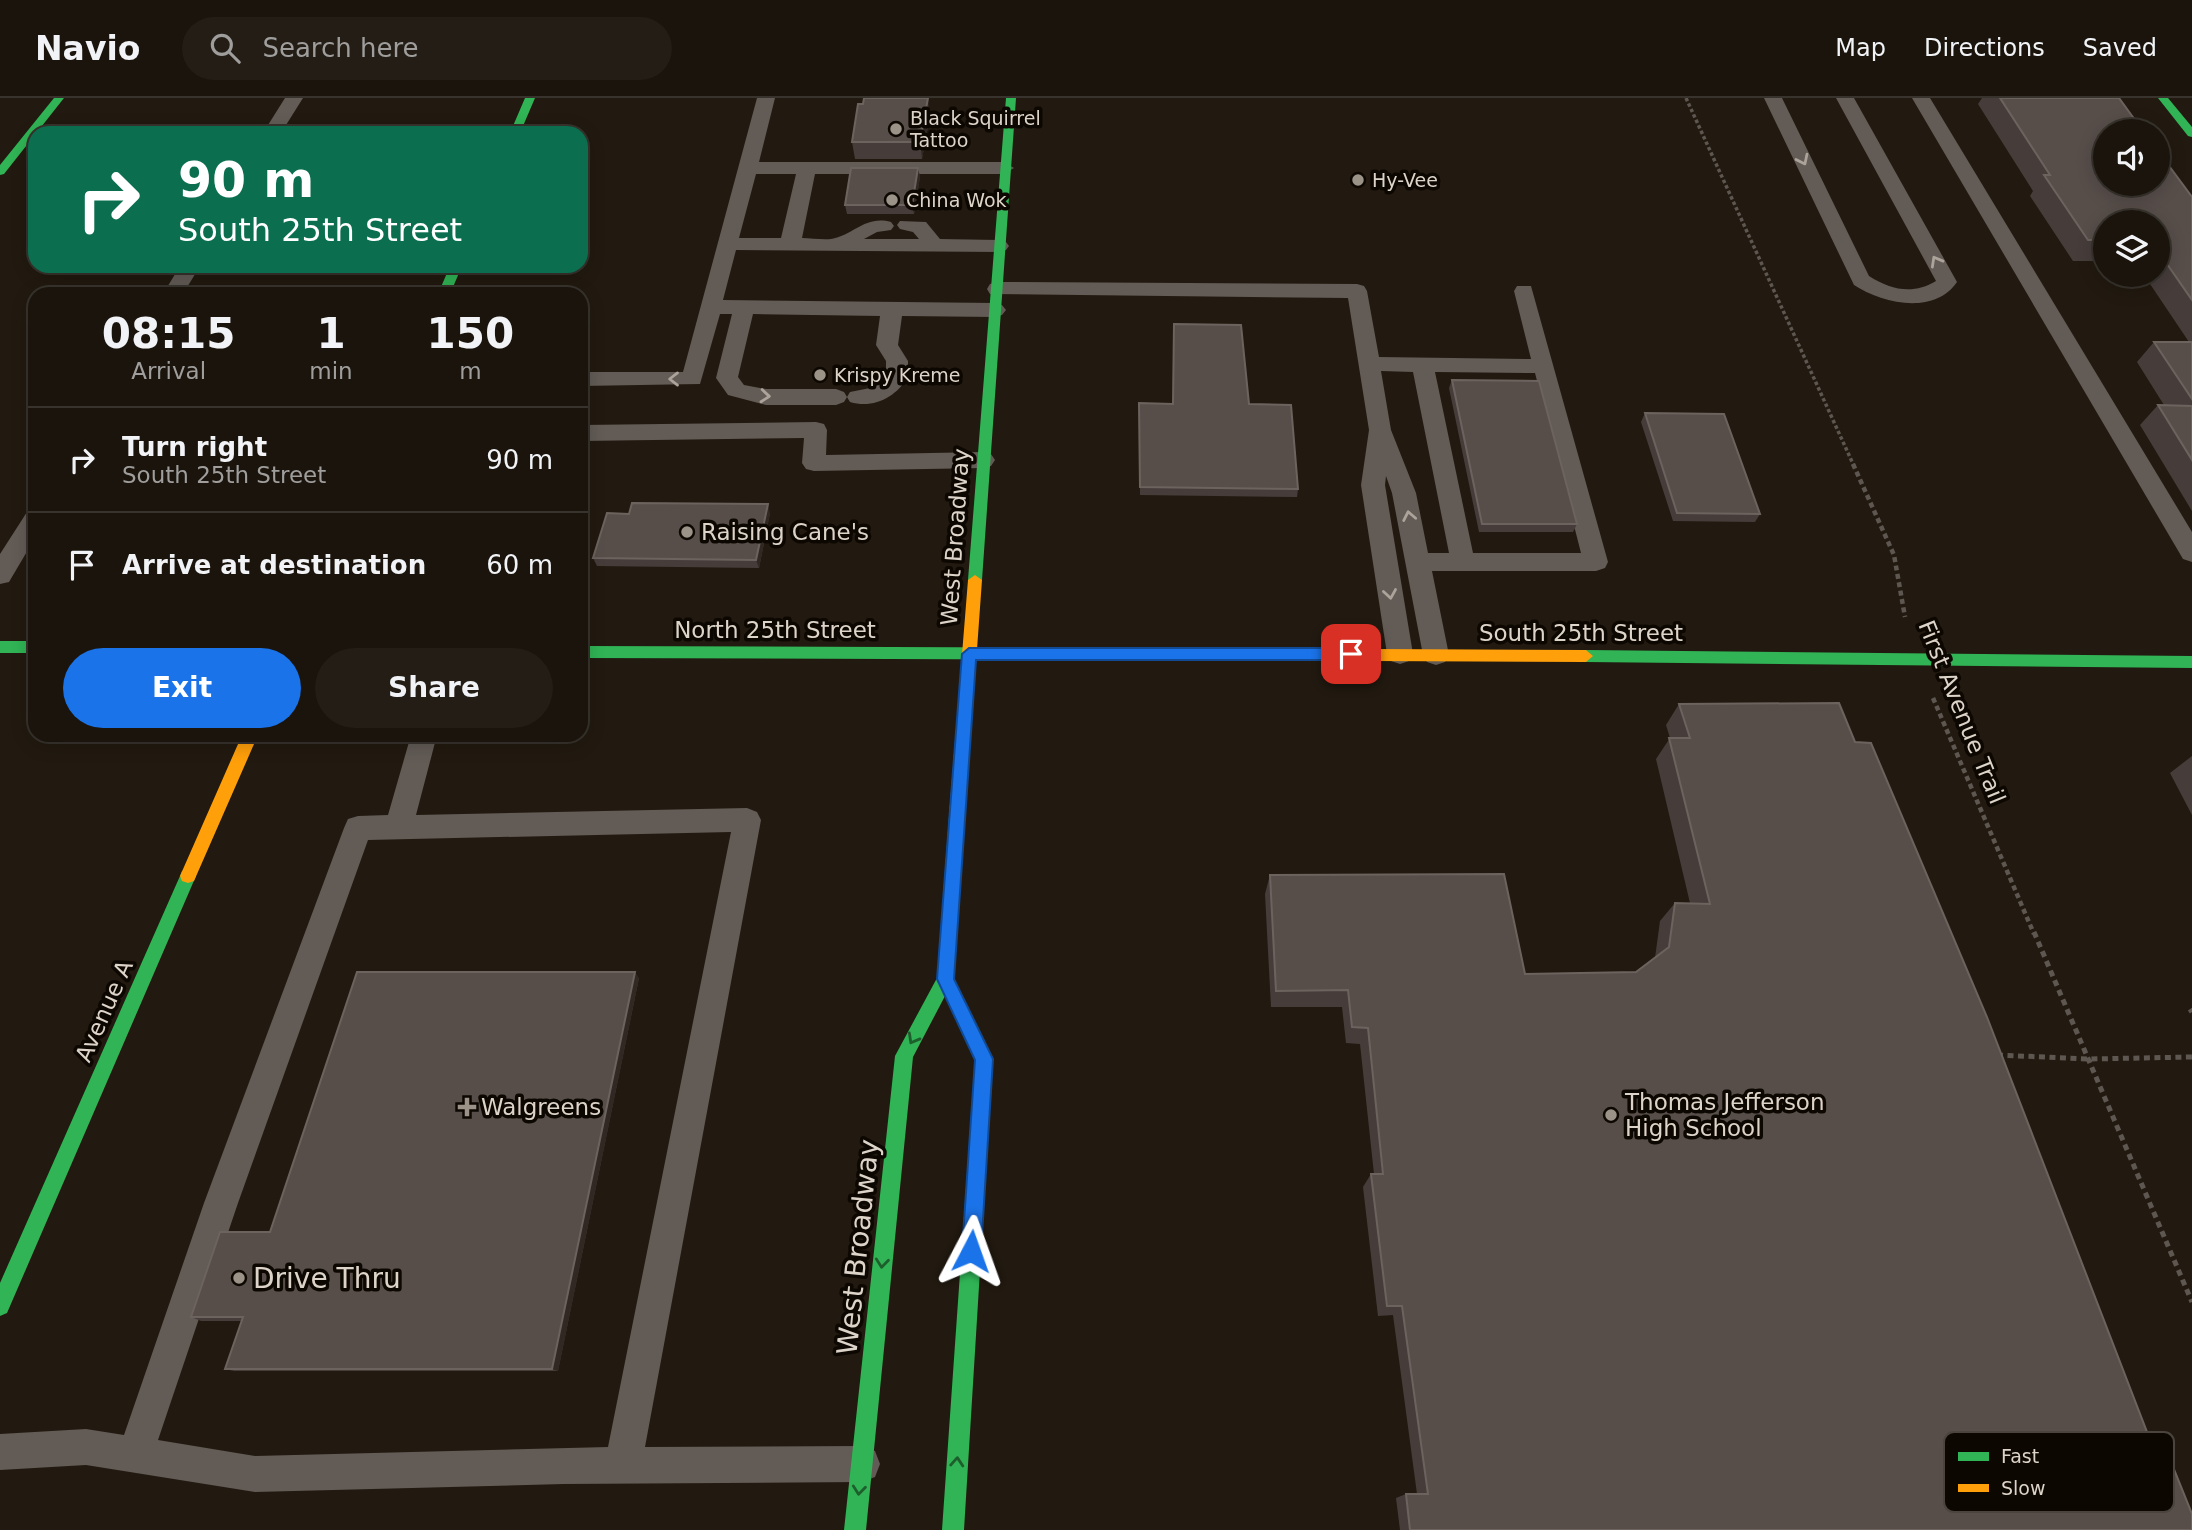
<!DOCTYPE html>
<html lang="en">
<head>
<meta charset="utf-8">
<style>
	:root { --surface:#1a140c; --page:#231d15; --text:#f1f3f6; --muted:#9f9e9d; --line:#38332d; --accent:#1a73e8 }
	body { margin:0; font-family:"DejaVu Sans",sans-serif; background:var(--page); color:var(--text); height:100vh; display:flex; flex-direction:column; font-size:26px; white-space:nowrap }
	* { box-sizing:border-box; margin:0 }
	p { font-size:23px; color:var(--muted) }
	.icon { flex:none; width:38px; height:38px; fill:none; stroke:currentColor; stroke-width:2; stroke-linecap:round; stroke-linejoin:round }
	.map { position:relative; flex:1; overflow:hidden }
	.drawer { position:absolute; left:28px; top:189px; width:560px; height:455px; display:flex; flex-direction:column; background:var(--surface); border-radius:21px; box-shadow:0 4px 18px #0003,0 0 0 2px var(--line) }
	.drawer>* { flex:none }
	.banner { position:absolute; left:28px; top:28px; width:560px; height:147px; border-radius:21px; box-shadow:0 4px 18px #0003,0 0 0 2px var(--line); background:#0b6e4f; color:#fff; overflow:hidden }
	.buttons { position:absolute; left:2093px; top:21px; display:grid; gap:14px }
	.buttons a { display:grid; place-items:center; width:77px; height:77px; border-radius:50%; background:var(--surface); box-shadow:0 4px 18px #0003,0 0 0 2px var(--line); font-size:35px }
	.pin { position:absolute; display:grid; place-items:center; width:60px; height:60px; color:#fff; margin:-30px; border-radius:14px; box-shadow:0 4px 10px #0006 }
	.me { position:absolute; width:77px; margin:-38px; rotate:4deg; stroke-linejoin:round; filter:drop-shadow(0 0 5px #0008) }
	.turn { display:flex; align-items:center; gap:24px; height:147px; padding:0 35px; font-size:32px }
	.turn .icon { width:91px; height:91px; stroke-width:2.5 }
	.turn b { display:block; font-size:49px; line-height:60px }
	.eta { display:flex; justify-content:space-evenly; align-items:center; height:119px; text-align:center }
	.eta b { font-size:42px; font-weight:600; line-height:49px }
	.button { display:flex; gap:14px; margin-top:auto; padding:14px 35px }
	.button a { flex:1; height:80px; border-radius:42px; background:var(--accent); color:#fff; font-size:28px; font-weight:600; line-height:80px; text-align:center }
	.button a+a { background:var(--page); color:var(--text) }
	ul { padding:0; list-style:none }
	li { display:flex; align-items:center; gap:21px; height:105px; padding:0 35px; border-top:2px solid var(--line) }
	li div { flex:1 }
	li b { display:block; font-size:26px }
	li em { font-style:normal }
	header { display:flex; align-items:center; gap:42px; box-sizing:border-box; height:98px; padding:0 35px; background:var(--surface); border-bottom:2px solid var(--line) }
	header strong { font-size:33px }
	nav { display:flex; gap:38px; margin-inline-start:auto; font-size:24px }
	.search { width:490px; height:63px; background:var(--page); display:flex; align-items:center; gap:18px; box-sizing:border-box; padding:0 24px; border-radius:38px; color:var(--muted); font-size:26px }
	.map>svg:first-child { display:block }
</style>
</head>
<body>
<header>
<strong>Navio</strong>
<div class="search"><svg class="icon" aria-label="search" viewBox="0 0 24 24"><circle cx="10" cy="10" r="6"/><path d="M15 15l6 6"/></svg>Search here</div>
<nav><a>Map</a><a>Directions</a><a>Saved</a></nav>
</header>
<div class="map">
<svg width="2192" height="1432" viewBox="0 0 2192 1432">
	<rect width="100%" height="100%" fill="#221a10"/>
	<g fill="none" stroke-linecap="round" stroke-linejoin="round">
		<path stroke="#5e5751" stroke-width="3.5" stroke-dasharray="3.5 2.5" stroke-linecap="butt" d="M 1686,0 L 1854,368"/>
		<path stroke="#5e5751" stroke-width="4.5" stroke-dasharray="5 3.5" stroke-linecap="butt" d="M 1853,366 L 1894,457 L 1905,519
			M 1933,600 L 2034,836"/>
		<path stroke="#5e5751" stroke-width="5" stroke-dasharray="6 4.5" stroke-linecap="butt" d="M 2034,834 L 2192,1204
			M 2190,911 L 2192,914
			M 1997,957 L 2089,961 L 2192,959"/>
		<path fill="#625b56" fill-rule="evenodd" d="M 285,0 L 303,0 L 281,35 L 263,35 Z
			M 757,0 L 775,0 L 759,64 L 1004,64 L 1014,70 L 1004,76 L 815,76 L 802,140 C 811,140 822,142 831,141 C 854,137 865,117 891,124 L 894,128 L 891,132 L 877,134 L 864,141 L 919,141 L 913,134 L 900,131 L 897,127 L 900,123 L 926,124 L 940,141 L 999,142 L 1006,144 L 1009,148 L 1006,152 L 999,154 L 736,152 L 723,202 L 995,205 L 1002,207 L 1006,212 L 1002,217 L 995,219 L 902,218 L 898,247 L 908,263 L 908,279 C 896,299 874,311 850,304 L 847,299 L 844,304 L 836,307 L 766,307 L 728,297 L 716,280 L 732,216 L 720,216 L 700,286 L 581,288 L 581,274 L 683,274 ZM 756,76 L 796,76 L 781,140 L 739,140 ZM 753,216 L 880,218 L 876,247 L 886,263 L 886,277 L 875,289 L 850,294 L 847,299 L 844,294 L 836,291 L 766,291 L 744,287 L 738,279 Z
			M 1764,0 L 1782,0 L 1869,178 C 1891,192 1913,197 1936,183 L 1836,0 L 1854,0 L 1957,184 C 1934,218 1881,205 1854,187 Z
			M 1912,0 L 1930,0 L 2192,434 L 2192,464 L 2183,461 Z
			M 180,168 L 200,168 L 183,196 L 163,196 Z
			M 997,184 L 1357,186 L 1364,188 L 1367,193 L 1379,259 L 1531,261 L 1514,193 L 1517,188 L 1531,188 L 1608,464 L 1605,470 L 1596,473 L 1432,473 L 1449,557 L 1445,564 L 1436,567 L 1427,564 L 1423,557 L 1392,395 L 1386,378 L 1385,387 L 1413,556 L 1409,563 L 1400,566 L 1391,563 L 1387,556 L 1361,387 L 1369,332 L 1348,200 L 990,196 L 987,191 L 990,186 ZM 1381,273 L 1413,274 L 1449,455 L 1428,455 L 1416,395 L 1391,332 ZM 1435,274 L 1535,275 L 1581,455 L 1473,455 Z
			M 816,324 L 824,326 L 827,332 L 826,357 L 983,354 L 991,356 L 995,362 L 991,368 L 983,370 L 814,373 L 806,371 L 802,365 L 804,340 L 581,343 L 581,327 Z
			M 35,411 L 35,440 L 9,484 L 0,486 L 0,456 L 27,414 Z
			M 411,637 L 437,637 L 416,717 L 747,710 L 757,714 L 761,722 L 645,1349 L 862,1348 L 875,1353 L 880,1366 L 875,1379 L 862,1384 L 564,1386 L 255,1394 L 86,1367 L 0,1372 L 0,1336 L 86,1331 L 124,1337 L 204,1105 L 344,730 L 348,721 L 358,718 L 388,717 ZM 731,734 L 608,1349 L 255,1358 L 158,1342 L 238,1105 L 368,742 Z"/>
		<path fill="#30b455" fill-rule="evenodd" d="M 54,0 L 64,0 L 4,76 L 0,77 L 0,67 Z
			M 525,0 L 535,0 L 520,35 L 510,35 Z
			M 1006,0 L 1016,0 L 982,482 L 975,487 L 968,482 Z
			M 2158,0 L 2168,0 L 2192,29 L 2192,39 L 2188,38 Z
			M 450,168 L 462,168 L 450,196 L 438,196 Z
			M 0,543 L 35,543 L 35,555 L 0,555 Z
			M 581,548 L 1190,550 L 1197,556 L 1190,562 L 581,560 Z
			M 1586,552 L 2192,558 L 2192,570 L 1586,564 L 1579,558 Z
			M 957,711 L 963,713 L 965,718 L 954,881 L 993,961 L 964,1432 L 942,1432 L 975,961 L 945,898 L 913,959 L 866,1432 L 844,1432 L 895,958 L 937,880 L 949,718 L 951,713 Z
			M 188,771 L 194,773 L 196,778 L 7,1215 L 0,1218 L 0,1185 L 180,778 L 182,773 Z"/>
		<path fill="#ff9f0a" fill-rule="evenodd" d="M 975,477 L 982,482 L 965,718 L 963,723 L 951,723 L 949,718 L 968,482 Z
			M 1190,550 L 1586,552 L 1593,558 L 1586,564 L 1190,562 L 1183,556 Z
			M 242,637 L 258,637 L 194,783 L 188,785 L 182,783 L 180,778 Z"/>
	</g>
	<path fill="#463d3b" d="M 1982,0 L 2119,0 L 2192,99 L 2192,413 L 2140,327 L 2158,307 L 2164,307 L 2137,264 L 2154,244 L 2189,244 L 2144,177 L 2158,177 L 2158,124 L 2105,124 L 2105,163 L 2073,163 L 2030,98 L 2033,93 L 1978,6 Z
		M 930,17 L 922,61 L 855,61 L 852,44 Z
		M 918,70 L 920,79 L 914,116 L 847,116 L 845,107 Z
		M 1452,282 L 1577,426 L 1573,434 L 1479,434 L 1449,290 Z
		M 1139,305 L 1249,306 L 1298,391 L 1297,399 L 1140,397 Z
		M 1645,315 L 1760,416 L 1755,424 L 1673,423 L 1641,324 Z
		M 770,415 L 759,470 L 597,468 L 593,460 Z
		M 1679,606 L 2154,1352 L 2192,1432 L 1400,1432 L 1396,1400 L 1406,1396 L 1417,1396 L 1393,1217 L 1378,1218 L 1363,1089 L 1371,1076 L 1374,1076 L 1360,946 L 1346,945 L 1342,909 L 1271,909 L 1265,796 L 1270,777 L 1525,876 L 1636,874 L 1655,860 L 1660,823 L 1675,805 L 1690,805 L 1656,661 L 1670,640 L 1666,627 Z
		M 2192,658 L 2192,717 L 2170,675 Z
		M 639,880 L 558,1273 L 234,1273 L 225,1271 L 242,1223 L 201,1223 L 191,1219 L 270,1134 Z"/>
	<path fill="#312823" d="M 928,0 L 930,17 L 922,61 L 920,44 Z
		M 918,70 L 920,79 L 914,116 L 912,107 Z
		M 768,406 L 770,415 L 759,470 L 756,462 Z
		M 635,874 L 639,880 L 558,1273 L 552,1271 Z"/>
	<path fill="#574e4a" stroke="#6c635e" stroke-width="2" d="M 864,0 L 928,0 L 920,44 L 852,44 L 858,6 L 863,6 Z
		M 2000,0 L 2119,0 L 2143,33 L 2105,33 L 2105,86 L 2158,86 L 2158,53 L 2192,99 L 2192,202 L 2158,153 L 2158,124 L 2105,124 L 2105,142 L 2088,142 L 2044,77 L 2050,77 Z
		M 851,70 L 918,70 L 912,107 L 845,107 Z
		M 1174,226 L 1241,227 L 1249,306 L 1291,307 L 1298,391 L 1140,389 L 1139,305 L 1173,306 Z
		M 2154,244 L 2192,244 L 2192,301 Z
		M 1452,282 L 1539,283 L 1577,426 L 1482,426 Z
		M 2158,307 L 2192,308 L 2192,362 Z
		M 1645,315 L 1724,316 L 1760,416 L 1677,415 Z
		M 632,405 L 768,406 L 756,462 L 593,460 L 607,415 L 629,416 Z
		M 1839,605 L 1855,644 L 1871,645 L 1987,919 L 2154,1352 L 2167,1354 L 2192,1416 L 2192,1432 L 1410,1432 L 1406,1396 L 1428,1396 L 1402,1208 L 1387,1208 L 1371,1076 L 1383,1076 L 1368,930 L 1352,929 L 1348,892 L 1276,893 L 1270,777 L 1504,776 L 1525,876 L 1636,874 L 1669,849 L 1675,805 L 1710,806 L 1669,640 L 1690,640 L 1679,606 Z
		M 357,874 L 635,874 L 552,1271 L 225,1271 L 243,1219 L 191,1219 L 220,1134 L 270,1134 Z"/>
	<defs><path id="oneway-chevron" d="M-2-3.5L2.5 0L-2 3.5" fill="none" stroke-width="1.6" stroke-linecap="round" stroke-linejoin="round" transform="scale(1.75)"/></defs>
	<g stroke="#aca49b">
		<use href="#oneway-chevron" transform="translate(1803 62) rotate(64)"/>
		<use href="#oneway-chevron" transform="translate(1936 163) rotate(-119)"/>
		<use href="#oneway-chevron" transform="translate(674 281) rotate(-180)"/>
		<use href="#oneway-chevron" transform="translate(765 298) rotate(5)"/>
		<use href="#oneway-chevron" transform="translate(1409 418) rotate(-101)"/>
		<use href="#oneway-chevron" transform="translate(1390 496) rotate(81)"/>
	</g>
	<g stroke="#1e5e2c">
		<use href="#oneway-chevron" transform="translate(913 941) rotate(119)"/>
		<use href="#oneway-chevron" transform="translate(882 1165) rotate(96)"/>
		<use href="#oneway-chevron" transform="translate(957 1364) rotate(-86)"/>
		<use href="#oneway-chevron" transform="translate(859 1392) rotate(96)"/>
	</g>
	<path fill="#1a73e8" stroke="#114b97" stroke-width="2" d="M 969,550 L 1351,550 L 1359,556 L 1351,562 L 976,562 L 954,881 L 993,961 L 981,1153 L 978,1159 L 971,1162 L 964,1159 L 962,1153 L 975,962 L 937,881 L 962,556 Z"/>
	<g fill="#9c9388" stroke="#0d0702" stroke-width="2.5">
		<circle cx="896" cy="31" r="7"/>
		<circle cx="1358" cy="82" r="7"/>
		<circle cx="892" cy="102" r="7"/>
		<circle cx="820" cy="277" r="7"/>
		<circle cx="687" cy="434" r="7"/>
		<path d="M463.5 998.5h7v7h7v7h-7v7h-7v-7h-7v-7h7z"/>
		<circle cx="1611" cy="1017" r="7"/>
		<circle cx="239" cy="1180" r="7"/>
	</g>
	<g text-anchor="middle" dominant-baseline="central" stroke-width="7" stroke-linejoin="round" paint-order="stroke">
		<g font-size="19" fill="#ddd4c9" stroke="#0d0702" text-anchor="start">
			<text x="910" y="20">Black Squirrel<tspan x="910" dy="22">Tattoo</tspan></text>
			<text x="1372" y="82">Hy-Vee</text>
			<text x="906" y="102">China Wok</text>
			<text x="834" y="277">Krispy Kreme</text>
		</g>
		<g font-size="23" fill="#ddd4c9" stroke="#0d0702" text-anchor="start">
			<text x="701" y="434">Raising Cane's</text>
			<text x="1625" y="1004">Thomas Jefferson<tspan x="1625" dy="26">High School</tspan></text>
			<text x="481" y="1009">Walgreens</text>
		</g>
		<g font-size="23" fill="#ddd4c9" stroke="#0d0702">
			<text transform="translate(955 439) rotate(-86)">West Broadway</text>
			<text x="775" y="532">North 25th Street</text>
			<text x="1581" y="535">South 25th Street</text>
			<text transform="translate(1962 614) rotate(68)">First Avenue Trail</text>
			<text transform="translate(104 913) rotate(-66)">Avenue A</text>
		</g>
		<g font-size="28" fill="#ddd4c9" stroke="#0d0702">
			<text transform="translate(858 1149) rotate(-84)">West Broadway</text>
		</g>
		<g font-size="28" fill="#ddd4c9" stroke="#0d0702" text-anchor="start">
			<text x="253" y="1180">Drive Thru</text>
		</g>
	</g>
	<rect x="1944" y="1334" width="230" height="80" rx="10" fill="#0d0702" stroke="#4b443e" stroke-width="2"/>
	<rect x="1958" y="1354" width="31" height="9" fill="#30b455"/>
	<rect x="1958" y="1386" width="31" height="8" fill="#ff9f0a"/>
	<g font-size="19" fill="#ddd4c9">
		<text x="2001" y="1365">Fast</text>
		<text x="2001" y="1397">Slow</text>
	</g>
</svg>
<div class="buttons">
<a><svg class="icon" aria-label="sound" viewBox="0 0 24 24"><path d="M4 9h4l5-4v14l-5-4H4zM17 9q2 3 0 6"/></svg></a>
<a><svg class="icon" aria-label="layers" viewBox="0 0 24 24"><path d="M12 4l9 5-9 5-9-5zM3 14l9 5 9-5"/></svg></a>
</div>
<div class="pin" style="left:1351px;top:556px;background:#d93025"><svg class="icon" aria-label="arrive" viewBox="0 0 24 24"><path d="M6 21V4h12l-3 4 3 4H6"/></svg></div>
<svg class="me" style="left:971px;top:1153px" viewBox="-20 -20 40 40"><path d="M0-17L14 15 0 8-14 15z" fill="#1a73e8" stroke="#fff" stroke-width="4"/></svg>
<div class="banner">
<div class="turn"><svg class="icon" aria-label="right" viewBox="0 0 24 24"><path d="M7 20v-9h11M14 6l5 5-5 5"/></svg><div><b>90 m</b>South 25th Street</div></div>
</div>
<section class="drawer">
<div class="eta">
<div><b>08:15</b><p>Arrival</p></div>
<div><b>1</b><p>min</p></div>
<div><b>150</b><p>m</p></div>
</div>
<ul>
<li><svg class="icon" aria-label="right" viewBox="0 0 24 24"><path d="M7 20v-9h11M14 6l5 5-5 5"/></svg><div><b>Turn right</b><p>South 25th Street</p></div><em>90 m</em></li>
<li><svg class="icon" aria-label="arrive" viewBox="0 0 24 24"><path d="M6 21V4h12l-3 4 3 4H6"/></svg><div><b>Arrive at destination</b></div><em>60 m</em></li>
</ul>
<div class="button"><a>Exit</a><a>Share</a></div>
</section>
</div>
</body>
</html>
